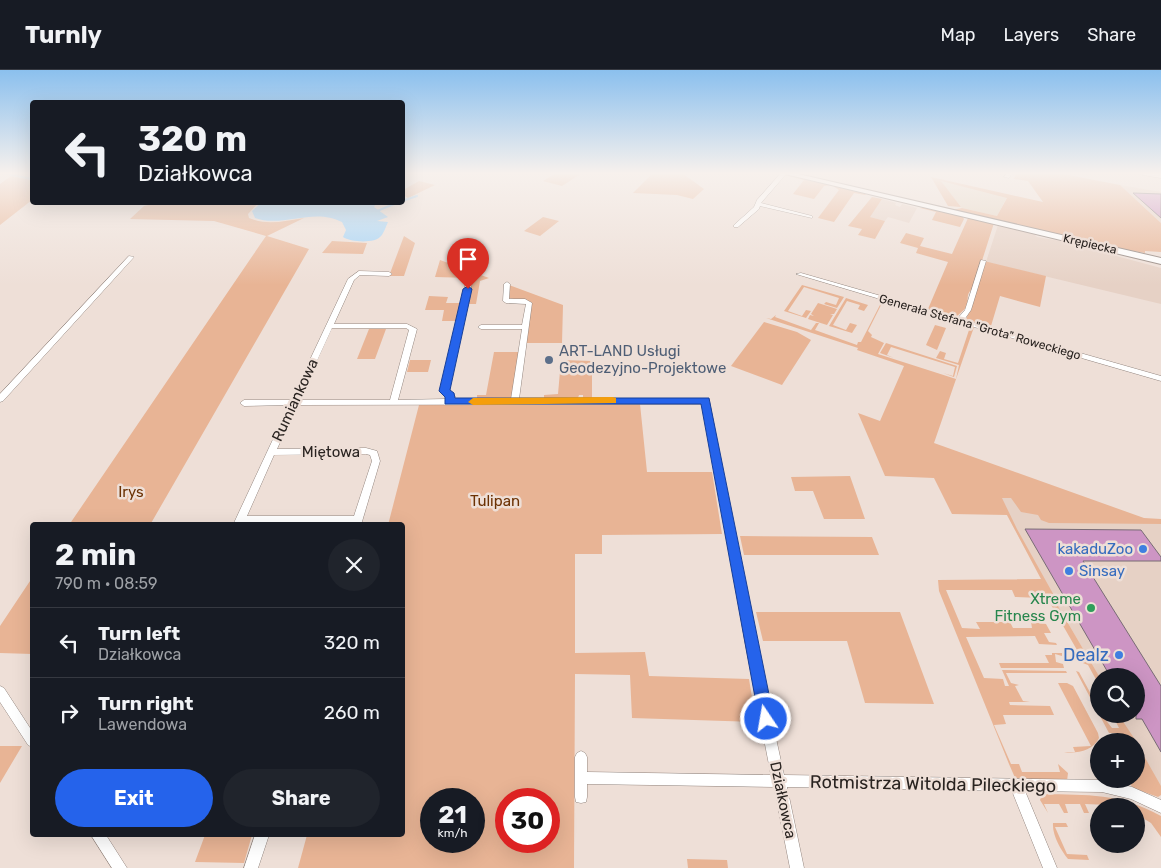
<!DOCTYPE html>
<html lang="en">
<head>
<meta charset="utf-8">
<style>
	:root { --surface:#171b24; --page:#20242c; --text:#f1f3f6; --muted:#9ea1a6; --line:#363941; --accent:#2563eb }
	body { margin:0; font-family:Rubik,sans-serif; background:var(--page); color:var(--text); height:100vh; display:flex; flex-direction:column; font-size:19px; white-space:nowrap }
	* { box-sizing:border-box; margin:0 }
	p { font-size:16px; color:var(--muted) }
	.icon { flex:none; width:28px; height:28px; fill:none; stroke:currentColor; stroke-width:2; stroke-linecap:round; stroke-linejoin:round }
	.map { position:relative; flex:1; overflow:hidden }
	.side { position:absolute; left:30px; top:452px; width:375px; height:315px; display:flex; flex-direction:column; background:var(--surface); border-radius:5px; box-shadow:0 5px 20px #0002 }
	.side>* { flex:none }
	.banner { position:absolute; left:30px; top:30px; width:375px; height:105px; border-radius:5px; box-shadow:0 5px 20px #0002; background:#171b24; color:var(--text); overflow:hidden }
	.fabs { position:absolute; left:1090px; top:598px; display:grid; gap:10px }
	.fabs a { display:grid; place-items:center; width:55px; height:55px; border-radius:50%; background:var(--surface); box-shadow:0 5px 20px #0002; font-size:25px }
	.speed { position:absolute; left:420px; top:718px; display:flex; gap:10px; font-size:25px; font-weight:700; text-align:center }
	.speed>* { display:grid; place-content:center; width:65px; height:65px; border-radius:50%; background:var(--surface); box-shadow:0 5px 20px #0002; line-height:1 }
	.speed small { font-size:12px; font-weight:400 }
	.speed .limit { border:8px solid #d22; background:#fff; color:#111 }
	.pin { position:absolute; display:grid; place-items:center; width:42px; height:42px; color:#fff; margin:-51px -21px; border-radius:50% 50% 50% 0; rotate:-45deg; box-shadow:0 0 5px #0007 }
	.pin .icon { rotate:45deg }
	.me { position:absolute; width:55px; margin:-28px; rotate:348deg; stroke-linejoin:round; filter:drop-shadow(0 0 4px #0008) }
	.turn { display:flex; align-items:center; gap:18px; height:105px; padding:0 25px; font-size:22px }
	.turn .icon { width:65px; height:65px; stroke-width:2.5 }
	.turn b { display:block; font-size:35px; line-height:42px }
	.round { display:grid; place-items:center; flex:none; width:52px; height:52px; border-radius:26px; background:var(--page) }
	.summary { display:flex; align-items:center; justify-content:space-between; height:85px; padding:0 25px }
	h1 { font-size:30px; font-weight:700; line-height:38px }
	.button { display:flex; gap:10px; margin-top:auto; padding:10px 25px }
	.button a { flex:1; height:58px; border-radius:30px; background:var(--accent); color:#fff; font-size:20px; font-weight:700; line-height:58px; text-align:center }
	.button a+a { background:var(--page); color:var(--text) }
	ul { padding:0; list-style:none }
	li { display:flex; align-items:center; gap:15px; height:70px; padding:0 25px; border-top:1px solid var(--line) }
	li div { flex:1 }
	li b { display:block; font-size:19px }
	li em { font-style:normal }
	header { display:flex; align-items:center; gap:30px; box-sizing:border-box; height:70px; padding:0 25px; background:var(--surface); border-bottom:1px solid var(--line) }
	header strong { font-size:24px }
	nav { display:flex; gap:28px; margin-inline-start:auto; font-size:18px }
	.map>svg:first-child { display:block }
</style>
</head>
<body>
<header>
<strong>Turnly</strong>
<nav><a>Map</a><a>Layers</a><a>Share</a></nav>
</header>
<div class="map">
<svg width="1161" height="798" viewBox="0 0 1161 798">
	<rect width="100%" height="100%" fill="#eedfd7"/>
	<path fill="#e6d1c5" d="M 1120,115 L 1161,122 L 1161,153 L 1121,116 Z
		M 882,129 L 896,133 L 895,135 L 900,137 L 902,134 L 917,138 L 909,153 L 888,147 L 885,151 L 869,147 Z
		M 998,155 L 1033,163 L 1037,167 L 1084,175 L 1087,178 L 1161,198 L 1161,234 L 986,192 Z
		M 976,389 L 1143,453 L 1161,454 L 1161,719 L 1136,679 L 1136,671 L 1132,671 L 1116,644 L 1136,644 L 1136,606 L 1099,606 L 1042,509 Z"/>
	<path fill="#e5d6c3" d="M 940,111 L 1007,127 L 997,146 L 962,138 Z"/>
	<path fill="#e8b495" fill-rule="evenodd" d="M 556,103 L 582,103 L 562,116 L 543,111 Z
		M 653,103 L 682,103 L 704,119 L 693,129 L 677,125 L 633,123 Z
		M 1016,103 L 1058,103 L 1120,115 L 1161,153 L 1161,182 L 1145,181 L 1145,183 L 1092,174 L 952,140 L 962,138 L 997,146 L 1007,128 L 941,111 L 961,137 L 948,136 L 931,107 L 1043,132 L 1028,111 L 1014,109 Z
		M 784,105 L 788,105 L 830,115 L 824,116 L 814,129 L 793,124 L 804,110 Z
		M 11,106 L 32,110 L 32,130 L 0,155 L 0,114 Z
		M 419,111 L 435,115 L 408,128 L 403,125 L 403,120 Z
		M 833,116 L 866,124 L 865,125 L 854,123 L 834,152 L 818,148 L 839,120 Z
		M 872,127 L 882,129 L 870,147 L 885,151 L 875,169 L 858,165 L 862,159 L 848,156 Z
		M 156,133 L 258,133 L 248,144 L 249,148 C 268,156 284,151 304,148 L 267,166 L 309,179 L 150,455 L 69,455 L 266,166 L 214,151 L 130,149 L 144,136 Z
		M 924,137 L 962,146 L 964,149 L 960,157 L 932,150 L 936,142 L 920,138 Z
		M 543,147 L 559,151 L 540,166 L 524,161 Z
		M 968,148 L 994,153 L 973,219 C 965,223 969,231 967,237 L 956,247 L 928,239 L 948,192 L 916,183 L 918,178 L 900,173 L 906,163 L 924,168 L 920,176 L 952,184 Z
		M 404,166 L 415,173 L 404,206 L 389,206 Z
		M 332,171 L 367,173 L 363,184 L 322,183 Z
		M 440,190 L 489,208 L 480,211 L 476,234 L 465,234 L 471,208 L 435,207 Z
		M 984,191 L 1046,206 L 1040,237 L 1000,226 L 991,256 L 1003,261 L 966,250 Z
		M 509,215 L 563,235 L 562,273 L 526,273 L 531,232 L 508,228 Z
		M 802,215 L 844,227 L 837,238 L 824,234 L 826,232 L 836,235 L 839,228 L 804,217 L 788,241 L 802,246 L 806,240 L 811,241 L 806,248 L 784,241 Z
		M 429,226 L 448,227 L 446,233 L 462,233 L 459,251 L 442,251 L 444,240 L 425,240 Z
		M 846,228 L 868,235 L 864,241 L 858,239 L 860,235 L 847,231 L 833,255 L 846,260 L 850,253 L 857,255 L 852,263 L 829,256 Z
		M 882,231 L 888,233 L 881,235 L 868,261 L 872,265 L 871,267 L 884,273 L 878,284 L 956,309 L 959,295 L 936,288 L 940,281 L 946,283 L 944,289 L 958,293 L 969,260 L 965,258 L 965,255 L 936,247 L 974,257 L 934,373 L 1144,448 L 1161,449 L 1161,454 L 1049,453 L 1041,450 L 1038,445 L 1021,442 L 1011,428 L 1002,428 L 1017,459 L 1056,529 L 1055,531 L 1099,606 L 1099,615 L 1088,595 L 1075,590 L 1074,588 L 1081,587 L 1050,533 L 1046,533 L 1040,524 L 1039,524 L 1041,528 L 1015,527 L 1012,520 L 946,520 L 962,558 L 980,559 L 976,552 L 1010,552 L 1013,558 L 1032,558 L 1031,552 L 1046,554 L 1051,563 L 1044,563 L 1049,572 L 1056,573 L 1057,575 L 1039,574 L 1035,566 L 966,567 L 984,608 L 1003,609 L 1005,616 L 1009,616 L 1002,600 L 1066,601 L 1067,603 L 1006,603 L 1011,613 L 1019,615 L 1015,616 L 1023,631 L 1030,632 L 1009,632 L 1010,635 L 1050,636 L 1054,645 L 1003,645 L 1006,654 L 994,655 L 1011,694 L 1019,694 L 1022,702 L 1060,702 L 1058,694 L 1068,703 L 1067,711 L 1016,710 L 1009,694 L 939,521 L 938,510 L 1041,509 L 1007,445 L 952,444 L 934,408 L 885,406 L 858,343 L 880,351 L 904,296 L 857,280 L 858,278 L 766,248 L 771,249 L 776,245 L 775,247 L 811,260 L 816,253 L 819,253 L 815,260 L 857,275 L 858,272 L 861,272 Z
		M 818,233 L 837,239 L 834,244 L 830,244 L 833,245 L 827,255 L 808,249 L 810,245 L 814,246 L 811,244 Z
		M 764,252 L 797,262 L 811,270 L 782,315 L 731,296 Z
		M 935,255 L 946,258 L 937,280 L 926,275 Z
		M 369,259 L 386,259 L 375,289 L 357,289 Z
		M 886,273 L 957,296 L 954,307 L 943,303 L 953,306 L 955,297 L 891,277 L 887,285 L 894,288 L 880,283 Z
		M 494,282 L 520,282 L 514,328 L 477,328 L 477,325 L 486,325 Z
		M 410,290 L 431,290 L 428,302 L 407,302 Z
		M 561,290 L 592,291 L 592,328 L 583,328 L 583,325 L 579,325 L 578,328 L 544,328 L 544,325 L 558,324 Z
		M 640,334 L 647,402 L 712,402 L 722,464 L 602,465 L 602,484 L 575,484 L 575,583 L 645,582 L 649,606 L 749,609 L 756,652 L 632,648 L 630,605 L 575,604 L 574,798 L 298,798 L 307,765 L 402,765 L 402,455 L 388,455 L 419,335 ZM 431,729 L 474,729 L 474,771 L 431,771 ZM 506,729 L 549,729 L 549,771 L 506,771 Z
		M 850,406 L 865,449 L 824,449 L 813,421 L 795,421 L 791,407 Z
		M 740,466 L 872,467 L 879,485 L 744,485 Z
		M 32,508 L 32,584 L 0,583 L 0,556 Z
		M 756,542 L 900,542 L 934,634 L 865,633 L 847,571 L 763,571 Z
		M 1052,583 L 1062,583 L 1062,586 L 1055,584 L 1056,592 L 1063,594 L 1064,598 L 1001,598 L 999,593 L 1049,593 L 1045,585 L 1052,585 Z
		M 1076,601 L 1079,602 L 1099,639 L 1099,644 L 1101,644 L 1112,658 L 1119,658 L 1115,650 L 1118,650 L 1115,644 L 1118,644 L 1136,671 L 1123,671 L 1118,663 L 1109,663 Z
		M 1058,613 L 1067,613 L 1073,616 L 1098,663 L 1099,668 C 1093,681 1076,684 1064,682 L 1075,682 L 1073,677 L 1091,676 Z
		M 1136,672 L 1161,716 L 1161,725 L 1158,727 L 1133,718 L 1127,709 L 1136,709 Z
		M 0,676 L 22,676 L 0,713 Z
		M 1042,724 C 1088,725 1119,723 1161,746 L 1161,767 L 1151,753 L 1136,744 L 1136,736 L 1085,734 L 1089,743 L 1084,743 L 1080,734 L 1065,734 L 1068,743 L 1064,743 L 1059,734 L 1044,734 L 1048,743 L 1040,730 Z
		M 1053,753 L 1066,753 L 1068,757 L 1055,757 L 1067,784 L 1087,785 L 1089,790 L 1068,789 C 1061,780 1052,765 1053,753 Z
		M 205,765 L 252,765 L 244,793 L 195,792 Z
		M 687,789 L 727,790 L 728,798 L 688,798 Z"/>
	<path fill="#a0d2f7" d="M 261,133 L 376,133 L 374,137 L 388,147 L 377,151 L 388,152 C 386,156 384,163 381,166 C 375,174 350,172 343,167 L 346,160 L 342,152 C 314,137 282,158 255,148 L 252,141 Z"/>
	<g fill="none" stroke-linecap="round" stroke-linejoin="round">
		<path stroke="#a0d2f7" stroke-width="2" d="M 3,103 L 32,109
			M 402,131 L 417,126
			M 377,141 L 399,132"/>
	</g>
	<path fill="#cd95c4" stroke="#786c75" d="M 1133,123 L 1161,124 L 1161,148 Z
		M 1025,459 L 1141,460 L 1161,487 L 1161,491 L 1083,491 L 1161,616 L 1161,682 L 1142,649 L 1136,649 L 1136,606 L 1110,606 Z"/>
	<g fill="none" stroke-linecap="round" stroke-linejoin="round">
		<defs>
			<path id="street" d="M 781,103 L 787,103 L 761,133 L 812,146 L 812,148 L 760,136 L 759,139 L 738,157 L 734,157 L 734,155 L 754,137 L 757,130 Z
				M 1007,103 L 1012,103 L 1009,108 L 1004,107 Z
				M 1140,103 L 1161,104 L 1161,108 L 1143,105 Z
				M 129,186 L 134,187 L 3,331 L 0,332 L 0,324 Z
				M 981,190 L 986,191 L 971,240 L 964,250 L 1161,306 L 1161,311 L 957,252 L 796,204 L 801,203 L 958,248 L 965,240 Z
				M 359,201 L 389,202 L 392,204 L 389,206 L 360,205 L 354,210 L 334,254 L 407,254 L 417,259 L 398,330 L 446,329 L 447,327 L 440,321 L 468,204 L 471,202 L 474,204 L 448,320 L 455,326 L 454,329 L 511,329 L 522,259 L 481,259 L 478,257 L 481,255 L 522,255 L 526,234 L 506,233 L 503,231 L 504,214 L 507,212 L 510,214 L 509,229 L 525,229 L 532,233 L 519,329 L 709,329 L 755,572 L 784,705 L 1102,710 L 1132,717 L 1161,730 L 1161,743 L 1131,729 L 1102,722 L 1025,721 L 1057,798 L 1043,798 L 1012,721 L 787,717 L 804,798 L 790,798 L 774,717 L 587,714 L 587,727 L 586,732 L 581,733 L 576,732 L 575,727 L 575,687 L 577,683 L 581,681 L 585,683 L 587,687 L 587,702 L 771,705 L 745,572 L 703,334 L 297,335 L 277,379 L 366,378 L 377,381 L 380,391 L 361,455 L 351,455 L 352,454 L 243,454 L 243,455 L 233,455 L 289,335 L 244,336 L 240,333 L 244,330 L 291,330 L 348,209 ZM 332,258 L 406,258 L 409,260 L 390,330 L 299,330 ZM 366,384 L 370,385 L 372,391 L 354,446 L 247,446 L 274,385 Z
				M 0,616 L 4,618 L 32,661 L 32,677 L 28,675 L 0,632 Z
				M 91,765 L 106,765 L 127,798 L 112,798 Z
				M 255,765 L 269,765 L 258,798 L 244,798 Z"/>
			<path id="secondary" d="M 781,103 L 794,103 L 1161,188 L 1161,194 Z"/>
		</defs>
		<use href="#street" stroke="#948780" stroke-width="1"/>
		<use href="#secondary" stroke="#948780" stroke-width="2"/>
		<use href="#street" fill="#fff" fill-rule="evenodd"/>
		<use href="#secondary" fill="#fff" fill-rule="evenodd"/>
	</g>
	<linearGradient id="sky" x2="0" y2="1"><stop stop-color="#8bc0ee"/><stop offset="0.48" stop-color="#f7f1ed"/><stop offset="1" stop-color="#f7f1ed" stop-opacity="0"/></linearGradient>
	<rect width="1161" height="215" fill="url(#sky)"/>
	<path fill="#2563eb" stroke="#184099" d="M 468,216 L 472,219 L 450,320 L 454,323 L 455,328 L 709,328 L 774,649 L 772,654 L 766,656 L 761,654 L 759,649 L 701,334 L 445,334 L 445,327 L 439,321 L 463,219 Z"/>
	<path fill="#f59e0b" d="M 613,327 L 616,328 L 616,333 L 473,335 L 468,332 L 473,328 Z"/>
	<circle fill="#5c6f8a" stroke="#eedfd7" stroke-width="2" cx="549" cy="290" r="5"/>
	<g fill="#3f7fe0" stroke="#eedfd7" stroke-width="2">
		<circle cx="1143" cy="479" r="5"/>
		<circle cx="1069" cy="501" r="5"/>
		<circle cx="1119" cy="585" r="5"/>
	</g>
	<circle fill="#2e9e5b" stroke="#eedfd7" stroke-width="2" cx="1091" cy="538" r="5"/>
	<g text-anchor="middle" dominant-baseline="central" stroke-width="5" stroke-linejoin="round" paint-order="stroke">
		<g font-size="12" fill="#292320" stroke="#eedfd7">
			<text transform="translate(1090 174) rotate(13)">Krępiecka</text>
			<text transform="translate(980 257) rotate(16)">Generała Stefana "Grota" Roweckiego</text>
		</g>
		<g font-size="15" fill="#4e5e75" stroke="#eedfd7" text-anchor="start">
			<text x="559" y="281">ART-LAND Usługi<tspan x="559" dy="17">Geodezyjno-Projektowe</tspan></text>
		</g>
		<g font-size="15" fill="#292320" stroke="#eedfd7">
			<text transform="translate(295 330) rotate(-65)">Rumiankowa</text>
			<text x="331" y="382">Miętowa</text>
			<text transform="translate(783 730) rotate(78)">Działkowca</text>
		</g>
		<g font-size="15" fill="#6c3204" stroke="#eedfd7">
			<text x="131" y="422">Irys</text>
			<text x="495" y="431">Tulipan</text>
		</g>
		<g font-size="15" fill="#366cbe" stroke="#eedfd7" text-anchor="end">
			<text x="1133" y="479">kakaduZoo</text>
			<text x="1079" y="501" text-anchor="start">Sinsay</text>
		</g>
		<g font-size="15" fill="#27864d" stroke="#eedfd7" text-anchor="end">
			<text x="1081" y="529">Xtreme<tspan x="1081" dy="17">Fitness Gym</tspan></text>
		</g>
		<g font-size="18" fill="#366cbe" stroke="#eedfd7" text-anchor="end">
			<text x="1109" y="585">Dealz</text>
		</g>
		<g font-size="18" fill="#292320" stroke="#eedfd7">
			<text transform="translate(933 714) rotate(1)">Rotmistrza Witolda Pileckiego</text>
		</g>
	</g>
</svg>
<div class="fabs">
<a><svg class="icon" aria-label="search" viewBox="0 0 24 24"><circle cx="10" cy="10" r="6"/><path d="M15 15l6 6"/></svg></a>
<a>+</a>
<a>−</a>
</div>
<div class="speed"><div>21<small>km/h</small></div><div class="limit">30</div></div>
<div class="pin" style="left:468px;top:219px;background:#d93025"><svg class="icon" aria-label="arrive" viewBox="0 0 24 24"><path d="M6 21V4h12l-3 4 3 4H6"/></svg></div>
<svg class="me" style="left:766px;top:649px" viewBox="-20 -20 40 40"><circle r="17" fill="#2563eb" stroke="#fff" stroke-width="3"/><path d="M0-11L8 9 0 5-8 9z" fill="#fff"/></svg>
<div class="banner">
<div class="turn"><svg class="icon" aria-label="left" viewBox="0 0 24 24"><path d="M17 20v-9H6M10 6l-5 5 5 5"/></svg><div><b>320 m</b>Działkowca</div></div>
</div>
<section class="side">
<div class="summary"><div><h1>2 min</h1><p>790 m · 08:59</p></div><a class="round"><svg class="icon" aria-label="close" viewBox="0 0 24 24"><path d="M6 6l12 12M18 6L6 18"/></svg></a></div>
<ul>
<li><svg class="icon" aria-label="left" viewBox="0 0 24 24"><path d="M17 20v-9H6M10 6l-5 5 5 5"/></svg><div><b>Turn left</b><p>Działkowca</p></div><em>320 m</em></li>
<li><svg class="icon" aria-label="right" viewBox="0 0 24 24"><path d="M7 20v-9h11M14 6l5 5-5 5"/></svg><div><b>Turn right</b><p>Lawendowa</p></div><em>260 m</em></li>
</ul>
<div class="button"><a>Exit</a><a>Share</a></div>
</section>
</div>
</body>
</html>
